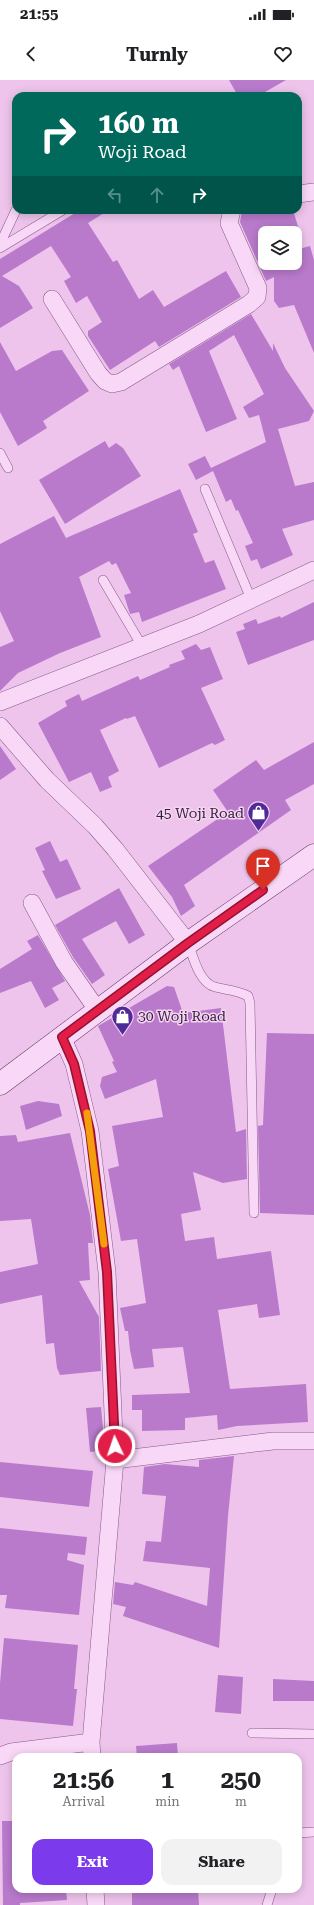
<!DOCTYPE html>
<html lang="en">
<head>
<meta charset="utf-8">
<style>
	:root { --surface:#fff; --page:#f2f2f2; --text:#202124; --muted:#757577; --accent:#7c3aed }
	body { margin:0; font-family:"Roboto Serif",serif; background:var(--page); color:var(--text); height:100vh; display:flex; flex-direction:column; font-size:15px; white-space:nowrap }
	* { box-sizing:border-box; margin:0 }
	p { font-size:13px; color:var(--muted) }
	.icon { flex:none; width:22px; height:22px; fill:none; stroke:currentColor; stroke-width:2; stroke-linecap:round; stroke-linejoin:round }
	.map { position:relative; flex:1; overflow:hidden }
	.sheet { position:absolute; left:12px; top:1673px; width:290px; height:140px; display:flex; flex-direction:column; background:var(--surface); border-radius:12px; box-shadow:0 2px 10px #0003 }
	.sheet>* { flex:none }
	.guide { position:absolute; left:12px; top:12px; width:290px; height:122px; border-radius:12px; box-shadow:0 2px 10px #0003; background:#00695c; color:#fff; overflow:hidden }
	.tools { position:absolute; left:258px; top:146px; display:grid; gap:8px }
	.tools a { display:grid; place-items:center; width:44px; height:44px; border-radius:8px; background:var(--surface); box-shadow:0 2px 10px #0003; font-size:20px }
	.pin { position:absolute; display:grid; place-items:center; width:34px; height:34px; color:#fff; margin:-41px -17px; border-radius:50% 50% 50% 0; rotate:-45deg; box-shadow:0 0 4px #0007 }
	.pin .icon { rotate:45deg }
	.me { position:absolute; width:44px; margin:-22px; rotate:357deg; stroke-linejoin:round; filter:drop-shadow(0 0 3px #0008) }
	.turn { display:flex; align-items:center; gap:14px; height:84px; padding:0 20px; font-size:18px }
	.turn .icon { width:52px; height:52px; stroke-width:2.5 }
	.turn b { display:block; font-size:28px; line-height:34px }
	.lanes { display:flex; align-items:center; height:38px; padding:0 20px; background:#0003; justify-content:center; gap:20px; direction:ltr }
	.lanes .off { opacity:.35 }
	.eta { display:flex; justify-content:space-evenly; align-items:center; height:68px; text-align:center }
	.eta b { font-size:24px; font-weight:700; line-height:28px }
	.cta { display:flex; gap:8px; margin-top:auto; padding:8px 20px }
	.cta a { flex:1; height:46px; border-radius:12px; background:var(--accent); color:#fff; font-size:16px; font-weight:700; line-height:46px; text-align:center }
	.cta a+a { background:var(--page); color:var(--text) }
	.status { display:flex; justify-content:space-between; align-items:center; height:28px; padding:0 20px; background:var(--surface); direction:ltr }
	.status svg { height:11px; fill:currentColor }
	header { display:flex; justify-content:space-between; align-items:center; height:52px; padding:0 20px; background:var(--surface); font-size:18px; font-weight:700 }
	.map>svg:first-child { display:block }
</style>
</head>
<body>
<div class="status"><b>21:55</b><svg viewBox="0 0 49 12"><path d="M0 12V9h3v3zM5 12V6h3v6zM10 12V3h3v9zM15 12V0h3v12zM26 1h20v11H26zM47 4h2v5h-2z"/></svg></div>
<header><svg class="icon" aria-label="back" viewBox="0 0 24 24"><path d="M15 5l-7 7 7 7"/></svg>Turnly<svg class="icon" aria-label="heart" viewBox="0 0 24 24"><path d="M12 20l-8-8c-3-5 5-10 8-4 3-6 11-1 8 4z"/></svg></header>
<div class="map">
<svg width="314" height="1825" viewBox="0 0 314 1825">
	<rect width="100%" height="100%" fill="#eec4ec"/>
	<path fill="#b97acc" d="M 229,0 L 286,0 L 258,16 L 238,16 Z
		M 80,130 L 109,130 L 88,143 L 113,182 L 117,180 L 139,219 L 153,210 L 164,227 L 226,191 L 241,217 L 159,267 L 155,261 L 110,290 L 88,256 L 88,251 L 102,242 L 87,216 L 76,223 L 64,201 L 71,197 L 51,166 L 2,196 L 19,206 L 33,228 L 0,248 L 0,179 Z
		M 244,130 L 293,130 L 300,153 L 265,153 L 265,183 L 295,183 L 295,170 L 310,166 L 314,180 L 314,273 L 294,225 L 279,228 L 274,221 L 274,197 L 266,201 L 240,142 L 242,131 Z
		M 251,234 L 273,271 L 273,263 L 285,288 L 314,331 L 309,341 L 278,349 L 295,406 L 314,402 L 314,440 L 282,449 L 293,475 L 261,489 L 257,479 L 251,481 L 245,466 L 253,463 L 238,430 L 236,431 L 231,419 L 226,422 L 213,391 L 196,400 L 188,384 L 205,376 L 212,390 L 211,388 L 266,362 L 259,335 L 249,338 L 243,327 L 264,314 L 234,255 L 209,271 L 237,339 L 206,352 L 179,286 L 173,290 L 169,284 Z
		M 0,262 L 16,291 L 52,271 L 62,270 L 89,311 L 43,341 L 47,348 L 18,366 L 0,332 Z
		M 105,361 L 109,368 L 116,363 L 123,368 L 141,396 L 65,444 L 39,400 Z
		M 180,409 L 198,452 L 193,454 L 205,483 L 214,480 L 226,509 L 142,542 L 139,532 L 130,534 L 124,515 L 131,513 L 116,483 L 112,485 L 109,481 L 79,497 L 101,557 L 60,573 L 18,593 L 0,611 L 0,567 L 14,561 L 0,531 L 0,464 L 54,436 L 66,458 Z
		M 314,522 L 314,560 L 248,585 L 236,552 L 245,549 L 243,544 L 256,539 L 258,544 L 280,536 L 281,538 Z
		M 196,564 L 201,570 L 210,567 L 223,599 L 201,608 L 225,660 L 215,665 L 212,663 L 159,688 L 135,636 L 127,639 L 126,638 L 100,650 L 119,691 L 108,697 L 112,707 L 100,712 L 91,692 L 69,702 L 38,643 L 67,626 L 65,621 L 79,614 L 82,621 L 138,596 L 140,600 L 170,587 L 169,585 L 185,579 L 181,571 Z
		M 314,662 L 314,704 L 285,720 L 291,730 L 184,805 L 195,826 L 181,836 L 172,817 L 148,786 L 228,732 L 213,710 L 256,680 L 264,690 Z
		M 0,666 L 16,689 L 0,700 Z
		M 50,761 L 60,782 L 67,779 L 81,809 L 56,819 L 42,791 L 45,790 L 35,768 Z
		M 119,808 L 145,855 L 129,864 L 116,841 L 82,859 L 105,895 L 92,904 L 73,877 L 55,845 Z
		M 38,855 L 65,901 L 52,908 L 59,920 L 45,928 L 31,901 L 0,913 L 0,889 L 32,869 L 27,861 Z
		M 167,906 L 174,907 L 183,933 L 221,928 L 236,1052 L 246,1049 L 247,1099 L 223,1103 L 193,1092 L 201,1130 L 181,1134 L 185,1161 L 214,1157 L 217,1179 L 271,1171 L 280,1235 L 259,1238 L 257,1224 L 218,1230 L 230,1309 L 306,1304 L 308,1342 L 237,1346 L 218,1350 L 217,1335 L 185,1338 L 185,1350 L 142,1351 L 142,1330 L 132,1330 L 132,1315 L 190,1313 L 183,1267 L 152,1269 L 154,1287 L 134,1289 L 130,1270 L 128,1251 L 125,1251 L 120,1228 L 146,1223 L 137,1159 L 121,1161 L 108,1089 L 119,1086 L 112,1046 L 163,1037 L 156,999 L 105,1019 L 100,1006 L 102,997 L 117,992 L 112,982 L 114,981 L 98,946 Z
		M 267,953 L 314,954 L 314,1135 L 260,1133 L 258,1046 L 263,1045 Z
		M 38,1021 L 59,1024 L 62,1036 L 26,1050 L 20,1026 Z
		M 70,1053 L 90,1135 L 93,1163 L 88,1163 L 90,1200 L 79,1201 L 99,1237 L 101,1291 L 60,1295 L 57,1288 L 54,1263 L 46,1264 L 42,1215 L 0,1224 L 0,1192 L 38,1184 L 31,1139 L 0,1141 L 0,1056 L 16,1055 L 18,1062 Z
		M 101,1327 L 105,1370 L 90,1372 L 86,1328 Z
		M 234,1376 L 228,1436 L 219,1568 L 123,1536 L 126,1527 L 113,1524 L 115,1502 L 133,1505 L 135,1502 L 207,1526 L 210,1488 L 143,1481 L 146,1461 L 161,1462 L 166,1416 L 142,1414 L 144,1387 L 165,1384 L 199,1387 L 199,1380 Z
		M 0,1382 L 93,1391 L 89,1427 L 0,1417 Z
		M 0,1448 L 87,1457 L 85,1475 L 68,1473 L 67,1480 L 84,1485 L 79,1535 L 5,1528 L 7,1515 L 0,1515 Z
		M 4,1558 L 78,1565 L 74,1609 L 77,1609 L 73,1646 L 0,1639 L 0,1603 Z
		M 218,1595 L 243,1597 L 241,1634 L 215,1632 Z
		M 273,1599 L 314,1601 L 314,1621 L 273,1621 Z
		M 177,1663 L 178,1677 L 137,1677 L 136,1666 Z
		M 2,1741 L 16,1741 L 16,1809 L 66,1809 L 67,1820 L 20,1823 L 20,1825 L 3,1825 Z
		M 132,1809 L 198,1809 L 199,1825 L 132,1825 Z"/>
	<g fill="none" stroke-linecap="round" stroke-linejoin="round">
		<defs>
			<path id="service" d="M 0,164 L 16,130
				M 0,168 L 63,130
				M 0,373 L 8,388
				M 205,409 L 251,519
				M 103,500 L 142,566
				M 188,863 C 193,876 199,903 215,907 C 226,910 237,910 248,916 L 250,923 L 254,1133
				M 252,1653 L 314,1654
				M 298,1753 L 314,1752
				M 267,1825 L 272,1809"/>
			<path id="minor" d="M 298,114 L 314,112
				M 52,219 L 98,293 L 105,301 L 112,304 L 121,302 L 249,224 L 257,217 L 258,208 L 229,143 L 232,130
				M 0,622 L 199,544 L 314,490
				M 0,646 L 47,700 L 95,746 L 115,769 L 188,863
				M 32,823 L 64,882 L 98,931
				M 62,957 L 74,984 L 90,1051 L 107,1192 L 115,1380 L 91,1662 L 92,1677
				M 115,1380 L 273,1361 L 314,1361
				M 0,1676 L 11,1672 L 91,1662
				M 95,1809 L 96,1825"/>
			<path id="secondary" d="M 0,1004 L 188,863 L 314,775"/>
		</defs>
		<use href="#service" stroke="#835b88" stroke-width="10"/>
		<use href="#minor" stroke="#835b88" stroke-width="18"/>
		<use href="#secondary" stroke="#643e6a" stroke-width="23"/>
		<use href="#service" stroke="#f9d7f7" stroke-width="9"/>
		<use href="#minor" stroke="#f9d7f7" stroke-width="17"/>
		<use href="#secondary" stroke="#f9d7f7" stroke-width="22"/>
	</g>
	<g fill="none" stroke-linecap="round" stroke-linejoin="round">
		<defs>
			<path id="route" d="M 115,1366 L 107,1192 L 90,1051 L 74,984 L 62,957 L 188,863 L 263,810"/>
		</defs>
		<use href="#route" stroke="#92132f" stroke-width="10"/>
		<use href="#route" stroke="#e11d48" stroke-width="7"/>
		<path stroke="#f59e0b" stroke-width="7" d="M 87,1033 L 104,1164"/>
	</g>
	<defs>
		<symbol id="shop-pin" viewBox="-11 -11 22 30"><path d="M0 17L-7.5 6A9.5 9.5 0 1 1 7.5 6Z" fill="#502b97" stroke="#f5d4f3"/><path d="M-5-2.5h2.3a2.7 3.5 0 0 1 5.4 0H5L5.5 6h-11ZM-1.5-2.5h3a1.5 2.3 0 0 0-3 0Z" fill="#fff"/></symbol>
	</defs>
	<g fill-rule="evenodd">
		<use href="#shop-pin" x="246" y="720" width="25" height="34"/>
		<use href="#shop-pin" x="110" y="924" width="25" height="34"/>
	</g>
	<g text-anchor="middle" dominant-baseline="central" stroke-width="3" stroke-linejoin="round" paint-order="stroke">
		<g font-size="14" fill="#341e38" stroke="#f5d4f3" text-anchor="end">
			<text x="244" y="733">45 Woji Road</text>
			<text x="138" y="936" text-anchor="start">30 Woji Road</text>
		</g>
	</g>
</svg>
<div class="tools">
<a><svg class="icon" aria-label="layers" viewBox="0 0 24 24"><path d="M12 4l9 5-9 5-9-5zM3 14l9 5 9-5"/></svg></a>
</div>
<div class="pin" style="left:263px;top:810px;background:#d93025"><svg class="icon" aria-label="arrive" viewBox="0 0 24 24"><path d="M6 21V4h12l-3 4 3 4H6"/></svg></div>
<svg class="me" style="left:115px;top:1366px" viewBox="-20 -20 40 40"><circle r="17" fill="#e11d48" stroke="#fff" stroke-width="3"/><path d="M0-11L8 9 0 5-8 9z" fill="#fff"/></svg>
<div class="guide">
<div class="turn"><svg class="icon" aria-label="right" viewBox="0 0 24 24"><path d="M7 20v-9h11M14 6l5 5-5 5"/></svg><div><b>160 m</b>Woji Road</div></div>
<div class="lanes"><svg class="icon off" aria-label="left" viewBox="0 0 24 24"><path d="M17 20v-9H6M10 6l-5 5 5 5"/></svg><svg class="icon off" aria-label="ahead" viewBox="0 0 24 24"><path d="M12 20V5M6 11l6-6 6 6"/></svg><svg class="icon" aria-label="right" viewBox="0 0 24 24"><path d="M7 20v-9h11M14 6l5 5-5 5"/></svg></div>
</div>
<section class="sheet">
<div class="eta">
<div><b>21:56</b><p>Arrival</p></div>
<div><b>1</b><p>min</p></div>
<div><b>250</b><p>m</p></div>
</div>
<div class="cta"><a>Exit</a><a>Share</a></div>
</section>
</div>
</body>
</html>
